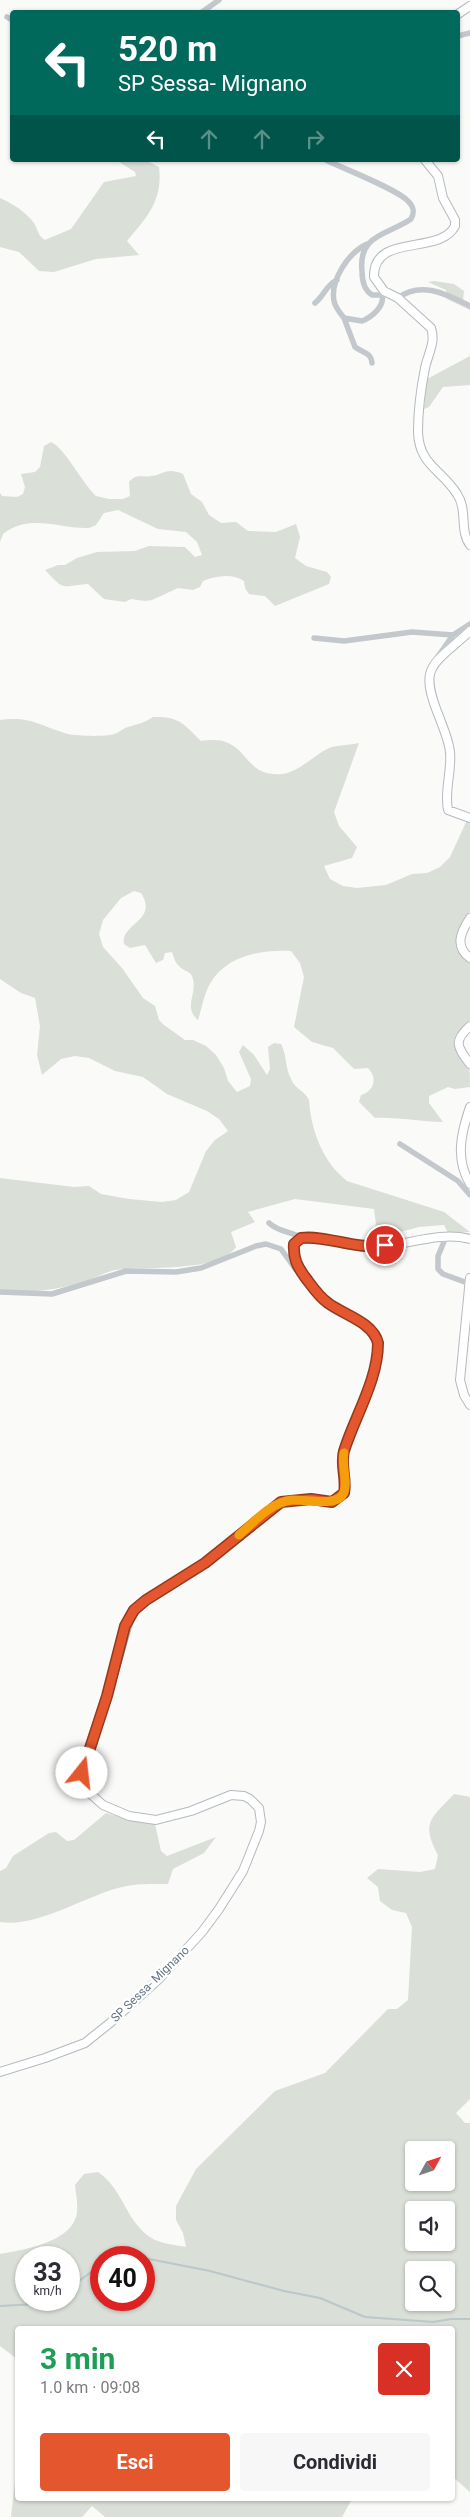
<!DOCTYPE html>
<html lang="it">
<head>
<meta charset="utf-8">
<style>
	:root { --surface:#fff; --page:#f7f7f7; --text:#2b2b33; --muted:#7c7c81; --accent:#e4572e }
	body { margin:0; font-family:Roboto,sans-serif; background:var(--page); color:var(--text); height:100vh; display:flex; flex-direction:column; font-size:19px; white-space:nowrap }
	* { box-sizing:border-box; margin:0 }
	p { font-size:16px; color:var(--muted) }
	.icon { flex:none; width:28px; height:28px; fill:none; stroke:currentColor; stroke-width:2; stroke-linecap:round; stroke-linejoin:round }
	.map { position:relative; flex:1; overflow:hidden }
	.drawer { position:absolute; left:15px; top:2326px; width:440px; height:175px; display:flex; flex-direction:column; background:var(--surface); border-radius:5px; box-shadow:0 1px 4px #0004 }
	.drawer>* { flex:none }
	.guide { position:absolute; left:10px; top:10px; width:450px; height:152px; border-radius:5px; box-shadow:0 1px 4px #0004; background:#00695c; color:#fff; overflow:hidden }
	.needle { width:32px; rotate:50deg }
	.tools { position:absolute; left:405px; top:2141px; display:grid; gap:10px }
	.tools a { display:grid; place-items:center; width:50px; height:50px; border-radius:5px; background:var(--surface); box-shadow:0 1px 4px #0004; font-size:25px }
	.speed { position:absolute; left:15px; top:2246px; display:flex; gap:10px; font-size:25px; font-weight:700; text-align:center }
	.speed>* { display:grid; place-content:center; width:65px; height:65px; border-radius:50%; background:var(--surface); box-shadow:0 1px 4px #0004; line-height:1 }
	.speed small { font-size:12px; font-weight:400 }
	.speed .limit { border:8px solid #d22; background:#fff; color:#111 }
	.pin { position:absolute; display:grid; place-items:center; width:42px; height:42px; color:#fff; margin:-21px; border:2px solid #fff; border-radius:50%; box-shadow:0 1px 5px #0007 }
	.me { position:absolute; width:55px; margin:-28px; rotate:16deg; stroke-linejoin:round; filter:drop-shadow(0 0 4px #0008) }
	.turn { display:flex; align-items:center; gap:18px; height:105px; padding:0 25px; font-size:22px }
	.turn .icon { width:65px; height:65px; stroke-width:2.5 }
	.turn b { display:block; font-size:35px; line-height:42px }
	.lanes { display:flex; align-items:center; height:48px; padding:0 25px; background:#0003; justify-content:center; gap:25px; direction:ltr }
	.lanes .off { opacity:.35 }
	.round { display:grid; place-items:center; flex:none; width:52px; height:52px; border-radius:5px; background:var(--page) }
	.headline { display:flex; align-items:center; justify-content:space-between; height:85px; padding:0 25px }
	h1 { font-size:30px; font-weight:700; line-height:38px; color:#1e9e55 }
	.button { display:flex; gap:10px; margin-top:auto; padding:10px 25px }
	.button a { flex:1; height:58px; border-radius:5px; background:var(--accent); color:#fff; font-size:20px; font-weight:700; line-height:58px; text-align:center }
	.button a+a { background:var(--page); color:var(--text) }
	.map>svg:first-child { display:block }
</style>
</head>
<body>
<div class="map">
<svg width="470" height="2517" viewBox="0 0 470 2517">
	<rect width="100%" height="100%" fill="#fafaf8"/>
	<path fill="#dadfd7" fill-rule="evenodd" d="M 116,160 L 145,160 L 159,167 C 163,201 147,217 127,241 L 139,255 L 96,259 L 54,272 L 39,271 L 19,252 L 0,247 L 0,198 C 13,204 25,211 34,223 C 38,230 38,236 45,240 L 71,229 L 104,182 L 136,176 L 135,172 Z
		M 434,281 L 454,284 L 464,291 L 463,300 L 470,303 L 470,310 L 447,299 L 446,290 L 428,282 Z
		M 470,356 L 470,385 L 443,387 L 429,407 L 424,409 L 427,379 Z
		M 51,442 C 64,447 82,483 96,496 L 109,499 L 123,499 L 130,496 L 129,482 C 137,473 141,478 151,476 C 166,474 166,467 183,474 L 191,494 L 202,502 L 209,515 L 221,523 L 236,522 L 248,531 L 276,532 L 296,524 L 300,537 L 295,558 L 306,566 L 327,572 L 331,577 L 329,584 L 275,606 L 265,596 L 249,594 L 245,588 L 244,581 C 233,573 215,576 203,581 L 200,587 L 193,590 L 178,588 L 152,600 L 145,601 L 131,599 L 125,602 L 104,599 L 88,584 C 60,586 66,592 45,570 L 58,565 L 65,565 L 77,558 L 97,552 L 135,551 L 149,546 L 185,547 L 195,557 L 202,555 L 197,542 L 186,532 L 158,529 L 118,510 L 104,513 L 96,525 L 89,528 C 59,529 30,513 3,534 L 0,542 L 0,493 L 2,496 L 17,497 L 23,494 L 25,487 L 21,474 L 35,472 L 40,467 L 44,446 Z
		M 153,717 C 179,716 184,724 201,741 C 211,740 219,739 228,743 C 249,752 249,777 282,774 C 299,772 314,755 329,748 C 337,745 350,745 359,743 L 334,812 L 339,826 L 357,847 L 352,858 L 324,866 L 330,879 L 343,886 L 357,888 L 386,885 L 412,874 L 427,873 L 440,867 L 450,857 L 467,820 L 470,821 L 470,912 L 459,930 L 457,940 L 462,954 L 470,962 L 470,1020 C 443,1045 457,1044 469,1067 C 470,1072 470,1081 470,1087 L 455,1089 L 448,1087 L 429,1096 L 429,1103 L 443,1122 C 420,1122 399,1117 375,1118 L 359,1102 L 361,1095 C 374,1091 378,1078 368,1068 L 354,1069 L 333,1048 L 312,1042 L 294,1027 L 304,977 L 300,963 L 291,951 C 261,949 227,956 211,982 C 204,993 202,1008 198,1020 C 183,1007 197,995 193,979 C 191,970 184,972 179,966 C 175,963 174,957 172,952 L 165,953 L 163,960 L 156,963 L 145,945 L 130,948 L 124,944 C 120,923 159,921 141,893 L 134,891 L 121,898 L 103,920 L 99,934 L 103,947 L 122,968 L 143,998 L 155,1006 L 159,1020 L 164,1025 L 185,1040 L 193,1040 L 206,1046 L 216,1055 L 224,1068 L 228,1081 L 237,1092 L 250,1086 L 251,1079 L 239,1052 L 243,1045 L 254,1055 L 267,1075 L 270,1069 L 268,1047 L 274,1043 L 281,1044 C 287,1055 285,1068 291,1079 C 295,1089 305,1091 309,1100 C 311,1131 323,1162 347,1181 L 444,1212 L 470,1232 L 448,1233 L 444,1225 L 419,1227 L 374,1239 L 376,1224 L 374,1209 L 295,1199 L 248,1212 L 255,1222 L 231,1232 L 236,1247 C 219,1273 143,1266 115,1270 C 105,1272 96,1278 86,1281 C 58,1290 29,1294 0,1290 L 0,1178 L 74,1187 L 89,1186 L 101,1194 L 129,1199 L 162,1202 L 176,1200 L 189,1192 L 206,1151 L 215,1140 L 228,1131 L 219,1119 L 207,1111 L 167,1094 L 143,1077 L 115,1071 L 89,1058 L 75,1056 L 61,1059 L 42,1075 L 37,1055 L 40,1026 L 35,998 L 21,993 L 0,979 L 0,720 C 32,716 39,726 68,734 C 76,736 106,737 114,734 C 119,733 123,728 128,727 C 138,724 144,723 153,717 Z
		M 454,1794 L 470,1797 L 470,2099 L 456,2113 L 465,2123 L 470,2123 L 470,2492 L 453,2477 L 452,2329 L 18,2329 L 17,2359 L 0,2346 L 0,2254 C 23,2250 74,2242 77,2212 C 78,2203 76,2194 75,2185 L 84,2174 L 98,2172 C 124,2189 126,2225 155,2240 C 164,2244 176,2245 186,2247 L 183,2233 L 176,2220 L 176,2206 L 196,2169 L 275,2091 L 325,2073 L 388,2009 L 397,2009 L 408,2000 L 412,1927 L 406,1913 L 392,1910 L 380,1901 L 378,1887 L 367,1878 L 378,1869 L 420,1872 L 435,1869 L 438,1855 C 420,1822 432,1818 454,1794 ZM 414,2150 L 446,2150 L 446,2182 L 414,2182 ZM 414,2210 L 446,2210 L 446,2242 L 414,2242 ZM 26,2258 L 69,2258 L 69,2300 L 26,2300 ZM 101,2258 L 144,2258 L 144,2300 L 101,2300 ZM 414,2270 L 446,2270 L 446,2302 L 414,2302 Z
		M 106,1813 L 134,1821 L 155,1824 L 161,1851 L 167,1856 L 216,1837 L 204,1853 L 173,1869 L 168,1884 C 152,1884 134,1883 118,1888 C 84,1897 36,1928 0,1922 L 0,1871 L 6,1868 L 13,1856 L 49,1833 L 56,1832 L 67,1841 L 74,1840 Z
		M 17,2465 L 18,2499 L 352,2499 L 342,2517 L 105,2517 L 92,2506 L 82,2517 L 11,2517 Z"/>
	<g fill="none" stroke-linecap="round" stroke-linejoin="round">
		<path stroke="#bbc7cb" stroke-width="2" d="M 118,2258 L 126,2254 L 141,2258
			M 144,2258 L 210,2271 L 284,2291 L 320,2298 L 365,2317 L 433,2322 L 451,2319 L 470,2319
			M 69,2288 L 101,2265
			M 0,2306 L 36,2304 L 51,2300"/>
		<defs>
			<path id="secondary" d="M 458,14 L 470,6
				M 425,160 L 438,176 L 443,198 L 455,220 L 455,226 C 440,256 373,232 374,277 L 384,291 L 398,298 L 431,328 C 436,342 428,354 425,368 C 421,388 418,412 418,432 C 419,465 442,470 457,494 C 468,510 459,530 470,545
				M 470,631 C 431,667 418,665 440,719 C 444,730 449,741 450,752 C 452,771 444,791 448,810 L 470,818
				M 470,918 C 461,932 454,946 470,958
				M 470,1026 C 453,1041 457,1047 470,1064
				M 470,1107 C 461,1133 455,1159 470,1184
				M 470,1278 L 460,1380 L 464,1395 L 470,1405
				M 0,2072 L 45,2058 L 85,2043 L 110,2023 L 160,1978 L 202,1932 L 219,1909 L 243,1871 L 259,1831 L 261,1822 L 259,1808 L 250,1799 L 244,1796 L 231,1795 L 191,1811 L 156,1820 L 129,1816 L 103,1805 L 86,1790 L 82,1782 L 83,1765 L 107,1696 L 130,1616 L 146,1600 L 205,1563 L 281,1502 L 311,1499 L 333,1502 L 344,1493 C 348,1480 340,1465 344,1451 C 354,1419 379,1377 378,1343 C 373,1322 344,1315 328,1303 C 319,1296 312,1286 305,1277 C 297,1266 293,1258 294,1244 L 301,1237 C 322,1236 344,1246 366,1247 C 400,1249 435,1230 470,1239"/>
		</defs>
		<use href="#secondary" stroke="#b3babf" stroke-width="10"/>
		<path stroke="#c3c8cc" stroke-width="5.5" d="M 202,12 L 219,0
			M 7,17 L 12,20
			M 458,36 L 470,33
			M 326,160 C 344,169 397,189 408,201 C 414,207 415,212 411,219 C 388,235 358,234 362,271 C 362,281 364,290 372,295 L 382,295 L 384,291
			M 367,244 C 349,252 330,280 334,301 C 335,307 340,313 344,318 L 362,321 C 372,317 385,306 382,295
			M 398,298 C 421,280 448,295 470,306
			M 315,303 C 324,296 326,285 337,280
			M 344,318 L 355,347 C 363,353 371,352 372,363
			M 314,638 L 344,641 L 412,632 L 453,635
			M 434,662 L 453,635 L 470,624
			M 400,1144 L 458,1181 L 470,1195
			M 269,1223 C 277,1231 290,1232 301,1237
			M 446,1237 L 438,1256 L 438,1269 L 443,1274 L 470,1284
			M 0,1292 L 52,1294 L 126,1271 L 176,1272 L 201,1268 L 256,1246 L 266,1244 L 281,1249 L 296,1270 L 300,1271"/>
		<use href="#secondary" stroke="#fff" stroke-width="8"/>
	</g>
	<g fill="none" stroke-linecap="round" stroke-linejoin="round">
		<defs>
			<path id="route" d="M 82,1773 L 107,1696 L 125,1626 L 134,1610 L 146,1600 L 205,1563 L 281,1502 L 311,1499 L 332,1502 L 344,1493 C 347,1479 340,1465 344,1451 C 355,1416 378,1380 378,1343 C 373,1322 344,1315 328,1303 C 318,1296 312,1286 305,1277 C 297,1266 293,1258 294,1244 L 301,1238 C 328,1235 354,1250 385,1245"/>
		</defs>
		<use href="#route" stroke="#94391e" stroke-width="12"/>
		<use href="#route" stroke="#e4572e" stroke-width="9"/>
		<path stroke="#f59e0b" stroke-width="9" d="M 239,1535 C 254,1522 271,1502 292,1500 C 306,1499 337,1507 343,1494 C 349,1483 341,1466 344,1453"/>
	</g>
	<g text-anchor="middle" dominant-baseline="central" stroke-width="5" stroke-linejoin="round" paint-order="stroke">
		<g font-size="12" fill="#657683" stroke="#fff">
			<text transform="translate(150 1984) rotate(-44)">SP Sessa- Mignano</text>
		</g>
	</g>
</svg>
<div class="tools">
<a><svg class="needle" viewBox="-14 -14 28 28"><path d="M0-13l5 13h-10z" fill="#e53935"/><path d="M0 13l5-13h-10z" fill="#7c7c81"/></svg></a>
<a><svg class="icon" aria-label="sound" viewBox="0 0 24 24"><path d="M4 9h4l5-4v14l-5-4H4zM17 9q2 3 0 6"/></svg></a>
<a><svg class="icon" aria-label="search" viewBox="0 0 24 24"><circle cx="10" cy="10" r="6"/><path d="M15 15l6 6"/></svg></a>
</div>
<div class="speed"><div>33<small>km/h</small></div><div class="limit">40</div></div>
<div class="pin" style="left:385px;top:1245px;background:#d93025"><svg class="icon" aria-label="arrive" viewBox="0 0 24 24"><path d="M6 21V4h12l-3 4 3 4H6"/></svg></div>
<svg class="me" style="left:82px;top:1773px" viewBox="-20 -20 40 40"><circle r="19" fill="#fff"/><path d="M0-13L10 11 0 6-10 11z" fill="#e4572e"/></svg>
<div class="guide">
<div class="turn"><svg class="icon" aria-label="left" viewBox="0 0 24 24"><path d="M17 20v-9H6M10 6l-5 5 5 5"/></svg><div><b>520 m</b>SP Sessa- Mignano</div></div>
<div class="lanes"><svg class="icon" aria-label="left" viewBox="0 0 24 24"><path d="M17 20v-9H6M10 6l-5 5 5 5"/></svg><svg class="icon off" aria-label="ahead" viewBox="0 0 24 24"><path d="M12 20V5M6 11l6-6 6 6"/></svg><svg class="icon off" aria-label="ahead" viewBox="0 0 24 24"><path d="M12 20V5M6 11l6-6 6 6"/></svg><svg class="icon off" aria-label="right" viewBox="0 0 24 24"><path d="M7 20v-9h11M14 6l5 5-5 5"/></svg></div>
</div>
<section class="drawer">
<div class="headline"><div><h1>3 min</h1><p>1.0 km · 09:08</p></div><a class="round" style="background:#d93025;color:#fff"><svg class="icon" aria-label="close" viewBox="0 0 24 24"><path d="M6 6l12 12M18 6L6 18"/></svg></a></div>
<div class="button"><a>Esci</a><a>Condividi</a></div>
</section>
</div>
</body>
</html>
